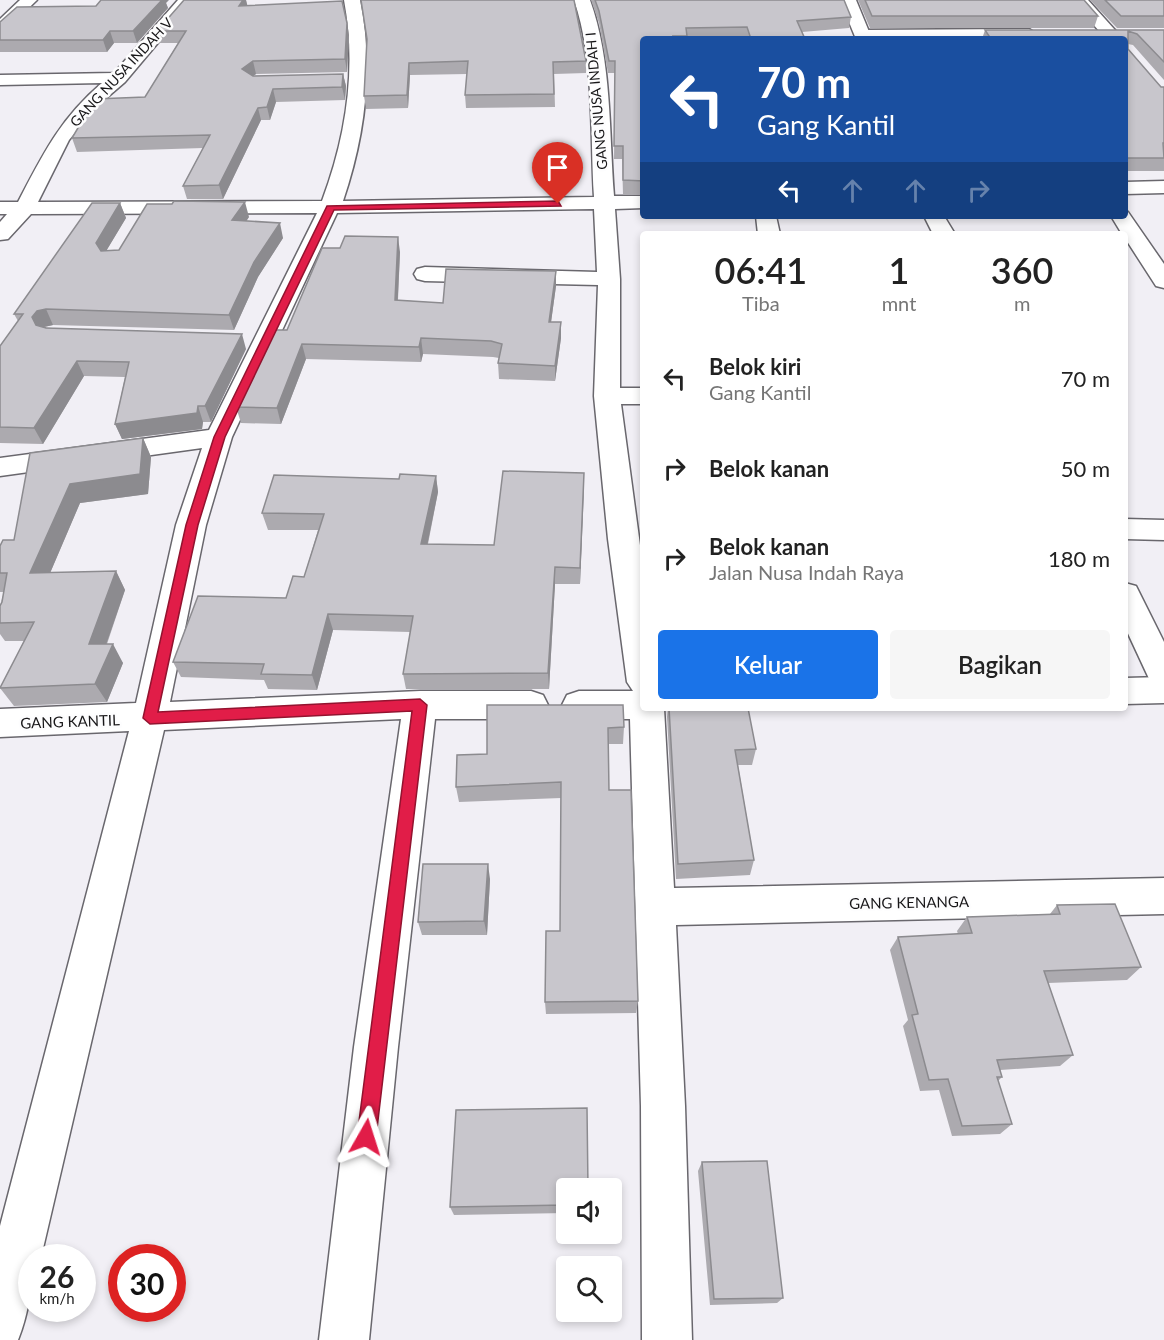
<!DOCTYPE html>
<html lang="id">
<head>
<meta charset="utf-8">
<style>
	:root { --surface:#fff; --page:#f6f6f6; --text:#222; --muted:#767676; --accent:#1a73e8 }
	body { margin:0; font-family:Lato,sans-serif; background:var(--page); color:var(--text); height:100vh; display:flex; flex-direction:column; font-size:22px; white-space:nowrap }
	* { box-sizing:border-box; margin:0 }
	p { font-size:20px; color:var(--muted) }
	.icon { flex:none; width:33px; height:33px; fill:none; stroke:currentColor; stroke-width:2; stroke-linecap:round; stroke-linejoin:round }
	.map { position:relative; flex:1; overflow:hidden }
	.sheet { position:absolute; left:640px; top:231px; width:488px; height:480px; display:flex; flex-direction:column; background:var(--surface); border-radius:6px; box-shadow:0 3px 9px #0003 }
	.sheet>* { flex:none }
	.top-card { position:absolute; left:640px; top:36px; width:488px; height:183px; border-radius:6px; box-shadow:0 3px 9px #0003; background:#1a4fa0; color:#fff; overflow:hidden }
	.fabs { position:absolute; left:556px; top:1178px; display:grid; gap:12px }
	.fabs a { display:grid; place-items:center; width:66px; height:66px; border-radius:6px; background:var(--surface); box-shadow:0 3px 9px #0003; font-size:30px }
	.speed { position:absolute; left:18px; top:1244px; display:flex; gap:12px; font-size:30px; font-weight:700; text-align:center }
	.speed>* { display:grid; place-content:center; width:78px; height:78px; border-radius:50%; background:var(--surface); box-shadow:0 3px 9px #0003; line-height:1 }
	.speed small { font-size:15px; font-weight:400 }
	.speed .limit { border:9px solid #d22; background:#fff; color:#111 }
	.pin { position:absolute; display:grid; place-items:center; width:51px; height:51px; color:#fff; margin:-62px -26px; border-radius:50% 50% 50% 0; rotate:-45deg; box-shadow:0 0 6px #0007 }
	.pin .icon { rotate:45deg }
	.me { position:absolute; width:66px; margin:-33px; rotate:6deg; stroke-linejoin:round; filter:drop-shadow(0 0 4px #0008) }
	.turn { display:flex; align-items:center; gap:21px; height:126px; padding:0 18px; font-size:27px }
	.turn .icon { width:78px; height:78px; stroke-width:2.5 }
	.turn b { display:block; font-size:42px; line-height:51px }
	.lanes { display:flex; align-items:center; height:57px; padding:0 18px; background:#0003; justify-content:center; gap:30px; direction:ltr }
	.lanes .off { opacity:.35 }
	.eta { display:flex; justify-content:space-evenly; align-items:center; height:102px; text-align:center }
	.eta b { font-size:36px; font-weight:600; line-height:42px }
	.primary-button { display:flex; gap:12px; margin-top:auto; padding:12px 18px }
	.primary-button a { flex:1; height:69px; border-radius:6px; background:var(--accent); color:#fff; font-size:24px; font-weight:600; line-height:69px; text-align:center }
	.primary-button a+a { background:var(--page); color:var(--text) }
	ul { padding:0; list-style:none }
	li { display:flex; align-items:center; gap:18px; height:90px; padding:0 18px }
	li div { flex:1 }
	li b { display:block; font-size:22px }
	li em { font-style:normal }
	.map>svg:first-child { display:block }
</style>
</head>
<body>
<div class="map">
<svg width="1164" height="1340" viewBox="0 0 1164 1340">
	<rect width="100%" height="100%" fill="#f1eff5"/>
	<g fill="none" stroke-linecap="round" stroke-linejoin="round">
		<defs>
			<path id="street" d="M 20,0 L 37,0 L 6,30 L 0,32 L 0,19 Z
				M 178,0 L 194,0 L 125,82 L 97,106 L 69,140 L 38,202 L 322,201 C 346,137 357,68 344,0 L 360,0 C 374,67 365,136 343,201 L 594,197 C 590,133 595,61 574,0 L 590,0 C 612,61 609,132 614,196 L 644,196 L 644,208 L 615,209 L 620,279 L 620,388 L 644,388 L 644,404 L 621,404 L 644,575 L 644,708 L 664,708 L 674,888 L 1164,878 L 1164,914 L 676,925 L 685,1106 L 692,1340 L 642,1340 L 641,1106 L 630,719 L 579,719 L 567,715 L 562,705 L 567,695 L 579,691 L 633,691 L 627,682 L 608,539 L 594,396 L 598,285 L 425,281 L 417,279 L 414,274 L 417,269 L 425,267 L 597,272 L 594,209 L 337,213 L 232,437 L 206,525 L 170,702 L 420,691 L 531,691 L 543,695 L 548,705 L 543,715 L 531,719 L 435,719 L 398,1047 L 369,1340 L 319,1340 L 354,1047 L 401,719 L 164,730 L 41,1257 L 32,1257 C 32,1287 29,1312 18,1340 L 0,1340 L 0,1226 L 129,731 L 0,737 L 0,709 L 136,703 L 176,525 L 202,448 L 0,476 L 0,458 L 209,430 L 317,213 L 31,214 L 8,239 L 0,240 L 0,222 L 7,214 L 0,214 L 0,202 L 18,202 C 43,154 60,119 102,83 L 0,85 L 0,75 L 114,73 Z
				M 1072,0 L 1088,0 L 1123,39 L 1106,39 Z
				M 1029,29 L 1037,34 L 1035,37 L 860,39 L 855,35 L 863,30 Z
				M 1164,181 L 1164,193 L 1125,194 L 1125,182 Z
				M 1125,211 L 1128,212 L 1164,264 L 1164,288 L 1156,286 L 1125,238 L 1125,234 L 1122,234 L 1111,216 L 1125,216 Z
				M 756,216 L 776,216 L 780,234 L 758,234 Z
				M 1125,519 L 1164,520 L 1164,540 L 1125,539 Z
				M 1164,677 L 1164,703 L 1125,704 L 1125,678 Z"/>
			<path id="secondary" d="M 840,0 L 856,0 L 872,39 L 856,39 Z
				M 924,216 L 944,216 L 955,234 L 933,234 Z
				M 1125,583 L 1136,586 L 1164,642 L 1164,689 L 1152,685 L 1125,627 Z"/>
		</defs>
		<use href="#street" stroke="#69676d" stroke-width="3"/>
		<use href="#secondary" stroke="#69676d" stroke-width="3"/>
		<use href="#street" fill="#fff" fill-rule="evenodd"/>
		<use href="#secondary" fill="#fff" fill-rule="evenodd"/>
	</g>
	<path fill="#acaaaf" d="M 184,0 L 246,0 L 247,6 L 349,35 L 347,72 L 256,74 L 253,76 L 343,74 L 346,86 L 345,100 L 276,102 L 270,120 L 261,120 L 223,199 L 187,199 L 183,186 L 203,148 L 77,152 L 72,138 L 145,97 L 178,43 L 160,43 L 157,31 Z
		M 591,0 L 844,0 L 851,17 L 849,28 L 802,32 L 805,39 L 644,39 L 644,194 L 623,194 L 622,159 L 614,159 L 615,73 L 608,73 L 599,23 Z
		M 858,0 L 1084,0 L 1098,16 L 1094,28 L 870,28 Z
		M 1090,0 L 1164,0 L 1164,28 L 1117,28 Z
		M 166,3 L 168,8 L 137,43 L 114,43 L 107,52 L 0,52 L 0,22 L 96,6 Z
		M 985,30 L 1164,30 L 1164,80 L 1133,45 L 1128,44 L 1128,49 L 1161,87 L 1164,87 L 1164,171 L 1125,171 L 1125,39 L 982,39 Z
		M 367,39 L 586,61 L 586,73 L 554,74 L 555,107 L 466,108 L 465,95 L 467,74 L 410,75 L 408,108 L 366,109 L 364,96 Z
		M 120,203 L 126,218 L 106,251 L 119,250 L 249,217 L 246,221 L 283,238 L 258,277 L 234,330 L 53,325 L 44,327 L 246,349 L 211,422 L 203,422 L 202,429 L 122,439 L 115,424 L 125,377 L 84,376 L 43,444 L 0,443 L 0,346 L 18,321 L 14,314 Z
		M 400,252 L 398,300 L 443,303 L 556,271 L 556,286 L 551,322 L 561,322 L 561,338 L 555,381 L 499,379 L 498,363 L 499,358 L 493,357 L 423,354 L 421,362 L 306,359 L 281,424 L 241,423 L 236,407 L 287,330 Z
		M 143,438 L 151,457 L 148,494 L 80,503 L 50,573 L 116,571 L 125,590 L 107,644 L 123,663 L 107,702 L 14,706 L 0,688 L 24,641 L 5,641 L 0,634 L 0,606 L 4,592 L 0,592 L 0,546 L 14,540 Z
		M 584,473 L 580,584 L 555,584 L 549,689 L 406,689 L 403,674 L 410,632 L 333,630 L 317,690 L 268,689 L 264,680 L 181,677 L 173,662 L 286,598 L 304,577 L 318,530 L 268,530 L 262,513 L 399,479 L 436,476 L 438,492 L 428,544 L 494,545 Z
		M 487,705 L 624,727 L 623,744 L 608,744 L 609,790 L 638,1001 L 636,1013 L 546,1014 L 545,1002 L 560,931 L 561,798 L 459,802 L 456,787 L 487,754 Z
		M 668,708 L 748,708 L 756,749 L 752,765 L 738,765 L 754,860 L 750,875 L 676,879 L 667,717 Z
		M 490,879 L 487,935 L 422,935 L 418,922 Z
		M 1057,905 L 1141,967 L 1127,980 L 1048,983 L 1073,1055 L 1060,1066 L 1000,1070 L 1002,1077 L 998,1081 L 1012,1124 L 1000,1134 L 952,1136 L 939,1090 L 920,1091 L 903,1026 L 908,1020 L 890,950 L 898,937 L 958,934 L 957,931 L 967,917 L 1050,914 Z
		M 702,1162 L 783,1298 L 777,1303 L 710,1305 L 698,1171 Z
		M 567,1188 L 567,1213 L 454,1215 L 450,1207 Z"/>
	<path fill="#8c8b8f" d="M 160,0 L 169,0 L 166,3 L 168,8 L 137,43 L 133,31 Z
		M 243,0 L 246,0 L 248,8 L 239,6 Z
		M 347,23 L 349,35 L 347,72 L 345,59 Z
		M 110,31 L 114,43 L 107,52 L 103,40 Z
		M 253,61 L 256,74 L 245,82 L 242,69 Z
		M 409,63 L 410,75 L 408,108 L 407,95 Z
		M 343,74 L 346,86 L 345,100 L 342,87 Z
		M 273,89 L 276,102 L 270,120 L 267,107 Z
		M 258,108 L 261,120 L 223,199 L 219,185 Z
		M 245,202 L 249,217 L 237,235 L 232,220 Z
		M 120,203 L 126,218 L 102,258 L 96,243 Z
		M 280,223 L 283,238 L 258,277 L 234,330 L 229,315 L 254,262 Z
		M 398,237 L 400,252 L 397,315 L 395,300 Z
		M 556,271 L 556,286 L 549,337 L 549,322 Z
		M 46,309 L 53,325 L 44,327 L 39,333 L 32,317 L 37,311 Z
		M 561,322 L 561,338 L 555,381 L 555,366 Z
		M 242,334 L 246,349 L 211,422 L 205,406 Z
		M 421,338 L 423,354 L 421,362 L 419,347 Z
		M 302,344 L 306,359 L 281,424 L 277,408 Z
		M 77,361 L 84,376 L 43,444 L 34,428 Z
		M 198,406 L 203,422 L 202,429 L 122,439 L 115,424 Z
		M 143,438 L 151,457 L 148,494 L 80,503 L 42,592 L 30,573 L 70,484 Z
		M 584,473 L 584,489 L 580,584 L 580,568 Z
		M 436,476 L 438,492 L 424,561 L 421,544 Z
		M 555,567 L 555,584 L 549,689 L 548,673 Z
		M 116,571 L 125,590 L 100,662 L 89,644 Z
		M 328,614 L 333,630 L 317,690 L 312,675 Z
		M 113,644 L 123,663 L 107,702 L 95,684 Z
		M 488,864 L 490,879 L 487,935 L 484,921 Z"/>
	<path fill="#c8c6cc" stroke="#8c8b8f" stroke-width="1.5" d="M 101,0 L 162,0 L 133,31 L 110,31 L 103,40 L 0,40 L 0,22 L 17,7 L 96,6 Z
		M 184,0 L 243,0 L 239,6 L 342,1 L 347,23 L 345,59 L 253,61 L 242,69 L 253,76 L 343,74 L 342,87 L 273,89 L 267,107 L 258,108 L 219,185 L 183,186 L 210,135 L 72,138 L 95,99 L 145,97 L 186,31 L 157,31 Z
		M 361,0 L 574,0 L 586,61 L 553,62 L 554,94 L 465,95 L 468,61 L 409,63 L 407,95 L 364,96 L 367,39 Z
		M 595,0 L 844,0 L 851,17 L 797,21 L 805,39 L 751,39 L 747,27 L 686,28 L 687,36 L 673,36 L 674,39 L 644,39 L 644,181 L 623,180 L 623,146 L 614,146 L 615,61 L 609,61 L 599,11 Z
		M 865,0 L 1084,0 L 1098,16 L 872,16 Z
		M 1105,0 L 1164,0 L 1164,16 L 1121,16 Z
		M 985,30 L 1164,30 L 1164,62 L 1137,34 L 1128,31 L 1128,49 L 1161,87 L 1164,87 L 1164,143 L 1163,143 L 1164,158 L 1125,158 L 1125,39 L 991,39 Z
		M 174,201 L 245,202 L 232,220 L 280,223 L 254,262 L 229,315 L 46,309 L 37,311 L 32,317 L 36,325 L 46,328 L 242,334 L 205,406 L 198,406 L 197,413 L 115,424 L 129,362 L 77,361 L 34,428 L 0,427 L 0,346 L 23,314 L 14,314 L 92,203 L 120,203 L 96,243 L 101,251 L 119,250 L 147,204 L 172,204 Z
		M 345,236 L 398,237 L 395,300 L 443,303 L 446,269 L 556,271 L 549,322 L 561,322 L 555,366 L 498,363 L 502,344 L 491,341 L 421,338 L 419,347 L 302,344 L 277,408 L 236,407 L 273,330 L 287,330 L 322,248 L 340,248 Z
		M 143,438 L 140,474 L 70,484 L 30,573 L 116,571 L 89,644 L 113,644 L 95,684 L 0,688 L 34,622 L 0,623 L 0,606 L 2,602 L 7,573 L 0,573 L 0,546 L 3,540 L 14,540 L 30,453 Z
		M 503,471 L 584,473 L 580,568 L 555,567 L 548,673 L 403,674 L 413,616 L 328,614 L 312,675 L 261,674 L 264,664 L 173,662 L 198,596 L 286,598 L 293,576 L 304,577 L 324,514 L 262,513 L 274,475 L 399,479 L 400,474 L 436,476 L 421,544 L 494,545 Z
		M 487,705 L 623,705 L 624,727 L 608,728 L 609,790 L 631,790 L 638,1001 L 545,1002 L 546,931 L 560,931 L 561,782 L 456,787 L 457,755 L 487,754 Z
		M 669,708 L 748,708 L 756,749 L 735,750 L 754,860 L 678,864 Z
		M 423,864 L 488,864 L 484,921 L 418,922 Z
		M 1115,904 L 1141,967 L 1044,971 L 1073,1055 L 997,1060 L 1002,1077 L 997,1077 L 1012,1124 L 962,1126 L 948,1079 L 929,1080 L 912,1015 L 918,1014 L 898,937 L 972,933 L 967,917 L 1060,914 L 1057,905 Z
		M 587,1108 L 588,1188 L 567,1188 L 567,1205 L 450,1207 L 456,1110 Z
		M 767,1161 L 783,1298 L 714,1299 L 702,1162 Z"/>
	<path fill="#e11d48" stroke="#92132f" stroke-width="1.5" d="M 558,201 L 561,206 L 334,210 L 225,437 L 198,525 L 158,712 L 420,699 L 427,705 L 376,1137 L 373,1144 L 366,1147 L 359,1144 L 357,1137 L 412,711 L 150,724 L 143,718 L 186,525 L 214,437 L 327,206 Z"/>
	<g text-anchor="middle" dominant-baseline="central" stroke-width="5" stroke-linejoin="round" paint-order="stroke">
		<g font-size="14" fill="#181719" stroke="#fdfdfe">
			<text transform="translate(121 72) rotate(-47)">GANG NUSA INDAH V</text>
			<text transform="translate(596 101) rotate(-95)">GANG NUSA INDAH I</text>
		</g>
		<g font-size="15" fill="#181719" stroke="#fdfdfe">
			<text transform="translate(70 721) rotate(-2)">GANG KANTIL</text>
			<text transform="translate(909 902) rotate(-1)">GANG KENANGA</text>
		</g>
	</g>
</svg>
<div class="fabs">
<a><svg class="icon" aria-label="sound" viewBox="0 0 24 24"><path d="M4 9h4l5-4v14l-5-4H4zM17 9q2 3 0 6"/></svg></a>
<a><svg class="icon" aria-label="search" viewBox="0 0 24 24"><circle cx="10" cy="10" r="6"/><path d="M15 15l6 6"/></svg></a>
</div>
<div class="speed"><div>26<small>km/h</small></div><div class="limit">30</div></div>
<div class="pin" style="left:558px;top:204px;background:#d93025"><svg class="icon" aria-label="arrive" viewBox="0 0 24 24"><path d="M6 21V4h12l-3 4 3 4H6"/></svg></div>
<svg class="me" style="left:366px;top:1137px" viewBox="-20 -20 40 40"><path d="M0-17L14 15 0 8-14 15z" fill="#e11d48" stroke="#fff" stroke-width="4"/></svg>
<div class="top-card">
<div class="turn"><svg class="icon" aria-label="left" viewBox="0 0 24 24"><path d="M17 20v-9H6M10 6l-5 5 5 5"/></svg><div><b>70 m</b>Gang Kantil</div></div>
<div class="lanes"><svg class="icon" aria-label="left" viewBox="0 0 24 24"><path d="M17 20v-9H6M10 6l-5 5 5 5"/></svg><svg class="icon off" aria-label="ahead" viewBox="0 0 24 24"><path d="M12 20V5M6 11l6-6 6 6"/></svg><svg class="icon off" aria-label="ahead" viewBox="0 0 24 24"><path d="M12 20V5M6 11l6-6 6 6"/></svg><svg class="icon off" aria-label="right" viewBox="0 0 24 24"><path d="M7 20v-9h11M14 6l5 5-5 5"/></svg></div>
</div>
<section class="sheet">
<div class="eta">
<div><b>06:41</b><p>Tiba</p></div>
<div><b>1</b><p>mnt</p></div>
<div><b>360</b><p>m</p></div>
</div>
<ul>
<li><svg class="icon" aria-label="left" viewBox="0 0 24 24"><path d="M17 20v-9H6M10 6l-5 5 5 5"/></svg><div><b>Belok kiri</b><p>Gang Kantil</p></div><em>70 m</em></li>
<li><svg class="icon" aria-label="right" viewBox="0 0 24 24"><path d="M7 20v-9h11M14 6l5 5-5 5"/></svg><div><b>Belok kanan</b></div><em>50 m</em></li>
<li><svg class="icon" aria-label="right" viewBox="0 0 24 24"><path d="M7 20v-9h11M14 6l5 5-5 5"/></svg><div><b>Belok kanan</b><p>Jalan Nusa Indah Raya</p></div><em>180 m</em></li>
</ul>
<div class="primary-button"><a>Keluar</a><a>Bagikan</a></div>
</section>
</div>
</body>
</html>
